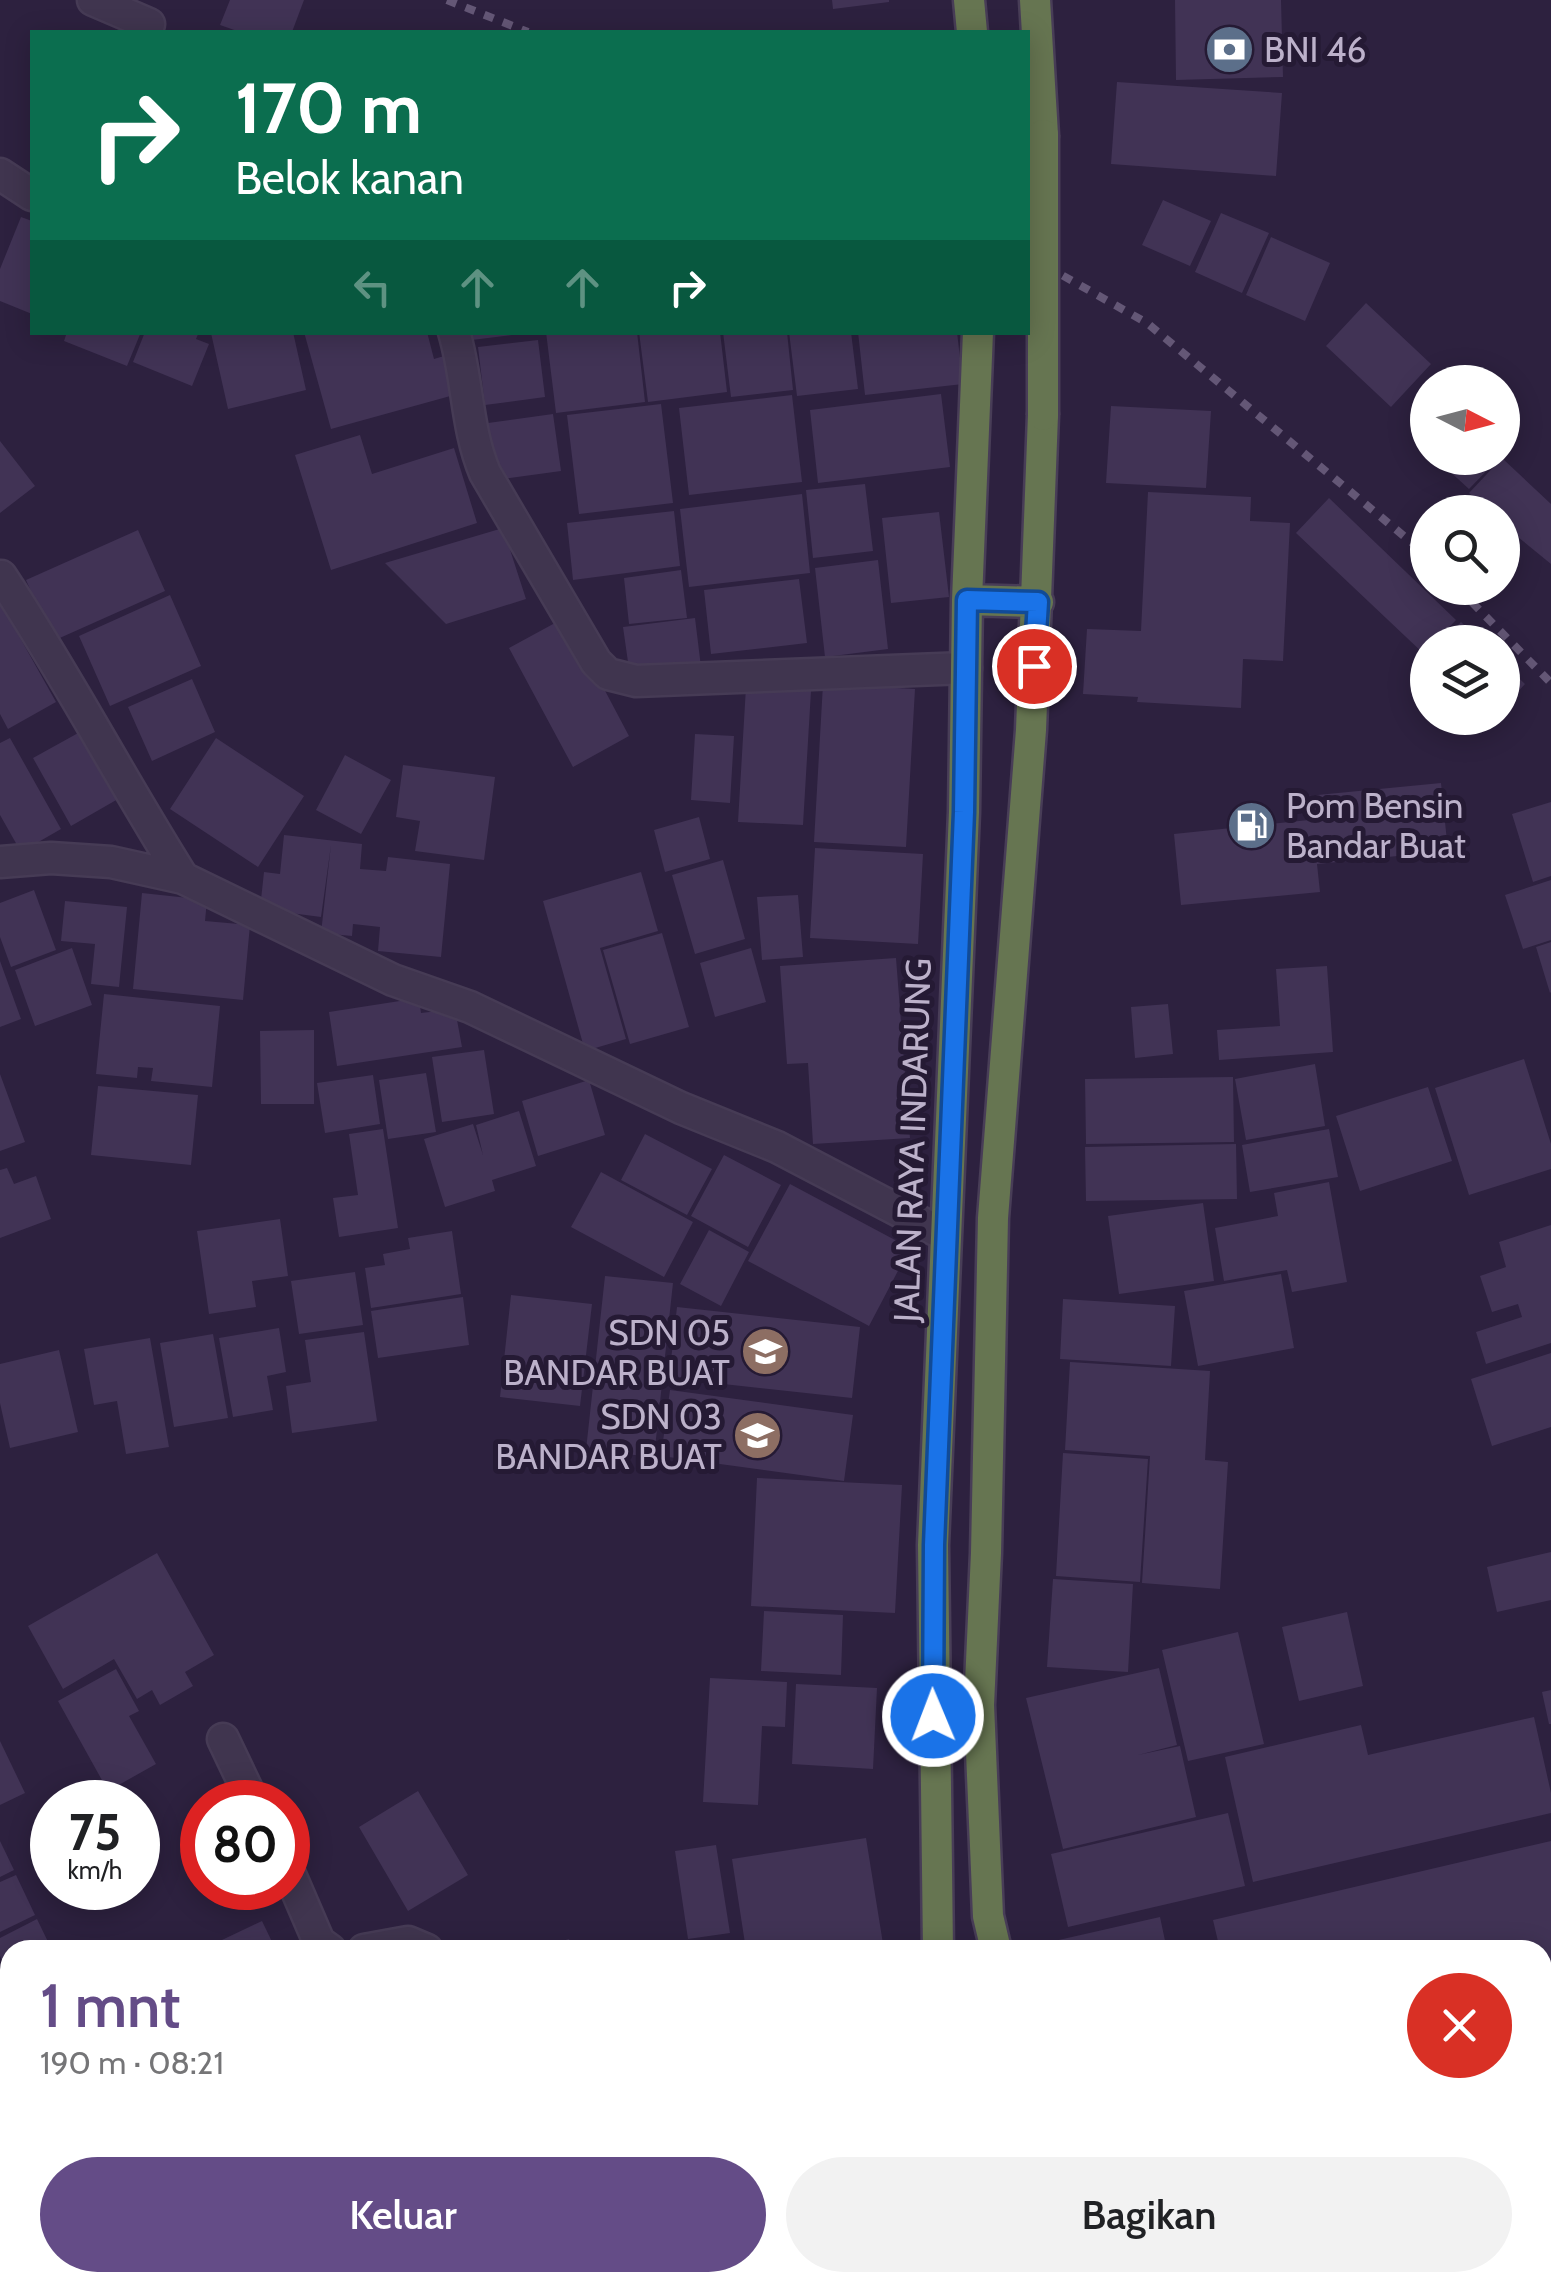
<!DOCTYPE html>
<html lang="id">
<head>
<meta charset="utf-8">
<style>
	:root { --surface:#fff; --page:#f2f2f2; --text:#202124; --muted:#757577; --accent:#644c87 }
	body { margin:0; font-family:Cabin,sans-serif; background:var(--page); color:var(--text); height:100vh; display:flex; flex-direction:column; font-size:38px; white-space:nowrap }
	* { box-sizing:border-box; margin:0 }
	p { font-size:32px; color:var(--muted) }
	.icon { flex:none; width:55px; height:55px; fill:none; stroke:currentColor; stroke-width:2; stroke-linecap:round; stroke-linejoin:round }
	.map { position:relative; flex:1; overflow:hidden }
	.side { position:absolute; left:0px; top:1940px; width:1552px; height:352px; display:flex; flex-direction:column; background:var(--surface); border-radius:30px 30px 0 0; box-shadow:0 5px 25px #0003 }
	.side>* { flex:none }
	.banner { position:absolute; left:30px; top:30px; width:1000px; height:305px; border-radius:0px; box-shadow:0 5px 25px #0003; background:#0b6e4f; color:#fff; overflow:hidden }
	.needle { width:65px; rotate:96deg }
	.buttons { position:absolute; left:1410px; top:365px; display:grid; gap:20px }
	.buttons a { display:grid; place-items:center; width:110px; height:110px; border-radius:50%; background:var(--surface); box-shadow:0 5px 25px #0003; font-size:50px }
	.speed { position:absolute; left:30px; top:1780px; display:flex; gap:20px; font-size:50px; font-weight:700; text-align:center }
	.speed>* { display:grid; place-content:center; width:130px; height:130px; border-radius:50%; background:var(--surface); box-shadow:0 5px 25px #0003; line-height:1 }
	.speed small { font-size:25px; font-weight:400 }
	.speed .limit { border:15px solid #d22; background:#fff; color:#111 }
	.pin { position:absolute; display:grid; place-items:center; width:85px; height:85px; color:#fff; margin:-42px; border:5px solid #fff; border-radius:50%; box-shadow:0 2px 10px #0007 }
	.me { position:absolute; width:110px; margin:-55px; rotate:359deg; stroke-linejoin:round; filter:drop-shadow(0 0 8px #0008) }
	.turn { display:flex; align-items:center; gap:35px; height:210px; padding:0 40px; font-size:45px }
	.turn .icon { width:130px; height:130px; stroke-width:2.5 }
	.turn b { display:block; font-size:70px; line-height:85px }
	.lanes { display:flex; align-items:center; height:95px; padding:0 40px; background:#0003; justify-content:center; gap:50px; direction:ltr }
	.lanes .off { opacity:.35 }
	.round { display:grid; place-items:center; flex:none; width:105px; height:105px; border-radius:52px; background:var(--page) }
	.overview { display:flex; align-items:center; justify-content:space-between; height:170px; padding:0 40px }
	h1 { font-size:60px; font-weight:600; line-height:75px; color:var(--accent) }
	.action { display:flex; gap:20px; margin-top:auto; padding:20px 40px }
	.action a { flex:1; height:115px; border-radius:60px; background:var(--accent); color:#fff; font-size:40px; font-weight:600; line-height:115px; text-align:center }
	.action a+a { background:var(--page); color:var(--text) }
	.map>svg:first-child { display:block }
</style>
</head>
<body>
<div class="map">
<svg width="1551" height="2291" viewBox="0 0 1551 2291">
	<rect width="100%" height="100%" fill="#2d213f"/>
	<path fill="#413355" d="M 230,0 L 304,0 L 292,32 L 240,32 L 220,25 Z
		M 832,0 L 889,0 L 889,2 L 833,9 Z
		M 1175,0 L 1281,0 L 1283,77 L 1176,80 Z
		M 1117,82 L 1282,93 L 1276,176 L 1111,164 Z
		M 1163,200 L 1211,221 L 1190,266 L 1142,245 Z
		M 1221,213 L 1269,233 L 1242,293 L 1195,272 Z
		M 21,217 L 32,221 L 32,314 L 0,301 L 0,269 Z
		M 1271,237 L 1330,263 L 1305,321 L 1246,295 Z
		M 1366,303 L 1431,364 L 1391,407 L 1326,346 Z
		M 67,332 L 141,332 L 127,366 L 64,341 Z
		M 145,332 L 199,332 L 196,339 L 209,344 L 192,386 L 133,362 Z
		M 293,332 L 306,390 L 228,409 L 211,333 Z
		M 304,332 L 427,332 L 434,359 L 444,356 L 454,395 L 331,429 Z
		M 471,332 L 512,332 L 512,335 L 472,340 Z
		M 546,332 L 637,332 L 645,402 L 556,413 Z
		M 639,332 L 720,332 L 727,392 L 648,402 Z
		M 723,332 L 787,332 L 793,390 L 731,397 Z
		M 789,332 L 851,332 L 858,389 L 797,396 Z
		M 858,332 L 957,332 L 963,384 L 865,395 Z
		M 538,340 L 545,397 L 485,405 L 478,347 Z
		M 941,394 L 950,467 L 818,483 L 810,410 Z
		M 792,395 L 802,482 L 689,495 L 679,408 Z
		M 661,404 L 673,503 L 579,514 L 567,415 Z
		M 1111,406 L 1211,411 L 1206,488 L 1106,483 Z
		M 553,414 L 561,471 L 496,480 L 488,423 Z
		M 360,435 L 372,474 L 454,448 L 477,523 L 331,570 L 295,455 Z
		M 0,441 L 35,486 L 0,513 Z
		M 1435,458 L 1499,458 L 1469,489 Z
		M 1502,458 L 1551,504 L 1551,564 L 1502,524 L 1502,512 L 1490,512 L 1469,493 Z
		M 865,484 L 873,551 L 813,558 L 806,490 Z
		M 1148,492 L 1251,497 L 1250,521 L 1290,523 L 1283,661 L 1243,659 L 1241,708 L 1137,702 L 1138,697 L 1083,694 L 1087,629 L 1141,631 Z
		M 802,494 L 810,573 L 689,587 L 680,509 Z
		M 1329,498 L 1456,620 L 1435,642 L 1428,642 L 1424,654 L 1296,533 Z
		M 674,511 L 680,566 L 573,580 L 567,523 Z
		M 939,512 L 949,597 L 891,603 L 882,518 Z
		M 503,528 L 526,599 L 446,624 L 385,563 Z
		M 138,530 L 165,591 L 53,641 L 26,580 Z
		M 878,560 L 888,649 L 825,657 L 815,568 Z
		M 681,570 L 687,618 L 629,624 L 624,578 Z
		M 799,579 L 807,643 L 711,654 L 704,590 Z
		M 170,595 L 201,666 L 110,706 L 79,636 Z
		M 0,602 L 56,702 L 8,729 L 0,714 Z
		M 566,617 L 629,736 L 573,767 L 509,648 Z
		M 695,618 L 701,667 L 630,676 L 623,627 Z
		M 1461,622 L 1482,642 L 1442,642 Z
		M 1502,662 L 1525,684 L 1502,709 Z
		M 192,679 L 215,732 L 152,761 L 128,707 Z
		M 823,684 L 915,689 L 906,847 L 814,842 Z
		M 746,687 L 811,691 L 803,825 L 738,822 Z
		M 80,732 L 118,799 L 71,826 L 33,758 Z
		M 695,734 L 734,736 L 730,803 L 691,800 Z
		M 10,738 L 61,829 L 21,852 L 0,815 L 0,743 Z
		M 216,738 L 304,796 L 258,867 L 170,809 Z
		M 345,755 L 391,780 L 361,834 L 316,810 Z
		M 403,765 L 495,777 L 484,860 L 415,851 L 420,821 L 396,817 Z
		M 1441,783 L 1448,851 L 1317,864 L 1320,892 L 1181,905 L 1174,834 L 1309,820 L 1307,796 Z
		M 1551,802 L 1551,876 L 1533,882 L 1512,814 Z
		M 699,817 L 710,859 L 665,872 L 654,830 Z
		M 284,835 L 362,844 L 360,869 L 386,871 L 388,857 L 450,864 L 441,957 L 378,951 L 380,927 L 353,924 L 352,936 L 321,933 L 331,845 L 321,917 L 260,909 L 264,872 L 280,874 Z
		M 815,848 L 923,854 L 918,944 L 810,938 Z
		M 723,860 L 745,939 L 695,954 L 672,875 Z
		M 641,872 L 658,931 L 600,948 L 626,1039 L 585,1051 L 543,901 Z
		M 1551,880 L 1551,940 L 1523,949 L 1505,895 Z
		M 34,890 L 56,950 L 11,967 L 0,937 L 0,903 Z
		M 142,893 L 207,900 L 205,921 L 250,925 L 243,1000 L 133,989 Z
		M 798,895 L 803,957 L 762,960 L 757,897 Z
		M 65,901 L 127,907 L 119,987 L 91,984 L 95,944 L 61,941 Z
		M 662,933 L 689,1027 L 630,1044 L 603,950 Z
		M 1551,942 L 1551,992 L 1550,993 L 1536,947 Z
		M 72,948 L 92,1005 L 35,1026 L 15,970 Z
		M 751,948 L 766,1002 L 715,1017 L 700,963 Z
		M 896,958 L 910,1138 L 813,1144 L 808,1063 L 787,1064 L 780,966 Z
		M 0,961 L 21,1019 L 0,1027 Z
		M 1327,966 L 1333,1052 L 1219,1060 L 1217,1030 L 1280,1026 L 1276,969 Z
		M 104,994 L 220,1006 L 212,1087 L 151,1081 L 153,1068 L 138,1067 L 137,1078 L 96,1074 Z
		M 419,998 L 421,1013 L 455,1009 L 462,1047 L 337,1066 L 329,1012 Z
		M 1168,1004 L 1173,1054 L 1135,1058 L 1131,1007 Z
		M 314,1030 L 314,1104 L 261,1104 L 260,1031 Z
		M 484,1050 L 494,1114 L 442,1122 L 432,1057 Z
		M 1524,1059 L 1551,1144 L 1551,1169 L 1469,1195 L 1435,1088 Z
		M 1315,1064 L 1325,1126 L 1246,1140 L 1235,1079 Z
		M 426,1073 L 436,1132 L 388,1139 L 379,1080 Z
		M 0,1074 L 25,1142 L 0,1151 Z
		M 373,1075 L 380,1124 L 325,1133 L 317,1083 Z
		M 1233,1077 L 1234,1142 L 1086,1144 L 1085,1079 Z
		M 589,1080 L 605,1135 L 538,1156 L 522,1101 Z
		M 98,1086 L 198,1095 L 191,1165 L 91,1155 Z
		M 1428,1087 L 1452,1161 L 1360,1191 L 1336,1116 Z
		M 519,1111 L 536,1166 L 492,1180 L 495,1191 L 445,1207 L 424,1139 L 473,1124 L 483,1155 L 476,1125 Z
		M 383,1129 L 398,1228 L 339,1237 L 333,1198 L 358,1195 L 349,1134 Z
		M 1329,1129 L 1338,1177 L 1250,1192 L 1242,1145 Z
		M 645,1134 L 712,1169 L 687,1215 L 621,1180 Z
		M 1236,1144 L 1237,1199 L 1086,1201 L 1085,1147 Z
		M 724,1155 L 781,1185 L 748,1247 L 691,1216 Z
		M 7,1168 L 14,1184 L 36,1176 L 51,1219 L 0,1238 L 0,1170 Z
		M 601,1172 L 693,1222 L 664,1277 L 571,1227 Z
		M 1329,1182 L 1347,1282 L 1292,1292 L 1287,1270 L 1224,1281 L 1215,1228 L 1278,1216 L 1274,1193 Z
		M 790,1184 L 910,1248 L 869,1326 L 748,1261 Z
		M 1203,1203 L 1214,1281 L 1119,1294 L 1108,1216 Z
		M 280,1219 L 288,1276 L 252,1281 L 256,1307 L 209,1314 L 197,1231 Z
		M 1551,1225 L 1551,1343 L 1486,1364 L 1476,1332 L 1522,1317 L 1518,1304 L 1492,1312 L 1480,1276 L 1506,1267 L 1499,1242 Z
		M 709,1230 L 749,1252 L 721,1306 L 680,1284 Z
		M 452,1231 L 461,1294 L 371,1308 L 365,1268 L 385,1265 L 383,1254 L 410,1249 L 408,1238 Z
		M 355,1272 L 363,1325 L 299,1334 L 291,1281 Z
		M 1281,1274 L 1294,1348 L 1198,1366 L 1184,1291 Z
		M 605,1276 L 673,1283 L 654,1457 L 586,1450 Z
		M 511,1295 L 592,1304 L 580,1406 L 500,1397 Z
		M 463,1297 L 469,1345 L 378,1358 L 371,1311 Z
		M 1063,1299 L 1175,1306 L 1171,1366 L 1060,1359 Z
		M 677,1307 L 860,1327 L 852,1398 L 669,1378 Z
		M 279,1328 L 286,1372 L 267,1376 L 273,1410 L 233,1417 L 219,1338 Z
		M 364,1332 L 377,1421 L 292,1433 L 286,1386 L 311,1382 L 305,1340 Z
		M 213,1334 L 228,1418 L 174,1427 L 160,1343 Z
		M 150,1338 L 169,1447 L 126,1454 L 117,1401 L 94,1405 L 84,1349 Z
		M 59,1350 L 78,1432 L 10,1448 L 0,1403 L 0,1364 Z
		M 1551,1353 L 1551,1427 L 1492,1446 L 1471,1379 Z
		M 1070,1362 L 1210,1371 L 1205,1460 L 1228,1462 L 1220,1589 L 1142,1583 L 1150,1456 L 1065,1450 Z
		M 670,1390 L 853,1415 L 844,1481 L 661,1456 Z
		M 1063,1453 L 1148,1459 L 1140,1582 L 1056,1576 Z
		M 757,1478 L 902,1485 L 895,1613 L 751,1606 Z
		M 1551,1552 L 1551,1600 L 1497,1612 L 1487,1567 Z
		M 157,1553 L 214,1655 L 185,1672 L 193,1686 L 160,1705 L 152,1690 L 137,1699 L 114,1659 L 63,1689 L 28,1626 Z
		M 1053,1579 L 1133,1584 L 1128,1672 L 1047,1667 Z
		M 764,1611 L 843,1615 L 841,1675 L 761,1671 Z
		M 1347,1612 L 1363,1686 L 1299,1701 L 1282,1627 Z
		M 1238,1632 L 1264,1744 L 1188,1761 L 1162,1650 Z
		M 1159,1668 L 1177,1745 L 1138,1755 L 1180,1746 L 1196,1817 L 1063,1849 L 1026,1698 Z
		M 116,1669 L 139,1711 L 129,1716 L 156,1764 L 108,1791 L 58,1701 Z
		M 710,1678 L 787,1682 L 785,1727 L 762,1726 L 758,1805 L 703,1802 Z
		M 796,1684 L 877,1688 L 873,1769 L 792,1764 Z
		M 1551,1690 L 1551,1724 L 1549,1724 L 1542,1692 Z
		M 1534,1717 L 1551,1793 L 1551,1813 L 1253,1882 L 1225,1757 L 1361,1725 L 1368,1755 Z
		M 0,1741 L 25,1793 L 0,1805 Z
		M 418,1791 L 468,1875 L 408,1911 L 359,1827 Z
		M 1228,1813 L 1245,1886 L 1068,1927 L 1051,1854 Z
		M 866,1838 L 884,1950 L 746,1950 L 732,1859 Z
		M 0,1841 L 14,1870 L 0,1877 Z
		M 1551,1841 L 1551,2212 L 1542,2214 L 1542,1950 L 1220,1950 L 1213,1920 Z
		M 716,1845 L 730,1933 L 688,1939 L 675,1851 Z
		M 16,1875 L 35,1915 L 0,1932 L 0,1882 Z
		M 1160,1917 L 1167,1950 L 1043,1950 L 1041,1944 Z
		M 37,1919 L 52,1950 L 10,1950 L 10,1977 L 0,1956 L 0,1938 Z
		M 262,1921 L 276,1950 L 201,1950 Z
		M 569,1939 L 573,1950 L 536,1950 L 535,1949 Z
		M 0,1990 L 9,2009 L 0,2013 Z
		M 10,2153 L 10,2177 L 0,2162 Z
		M 0,2180 L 10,2196 L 10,2224 L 0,2230 Z
		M 1551,2222 L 1551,2291 L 1520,2291 L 1518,2282 L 1542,2282 L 1542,2224 Z
		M 5,2243 L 10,2251 L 10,2282 L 30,2282 L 35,2291 L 0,2291 L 0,2246 Z
		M 33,2282 L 77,2282 L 79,2286 L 72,2291 L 39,2291 Z
		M 462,2282 L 544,2282 L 547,2291 L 465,2291 Z
		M 598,2282 L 670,2282 L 672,2291 L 601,2291 Z
		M 816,2282 L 857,2282 L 859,2291 L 817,2291 Z
		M 887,2282 L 968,2282 L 968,2288 L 888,2291 Z
		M 1119,2282 L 1338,2282 L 1338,2284 L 1308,2291 L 1120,2291 Z
		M 1363,2282 L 1515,2282 L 1517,2291 L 1337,2291 Z"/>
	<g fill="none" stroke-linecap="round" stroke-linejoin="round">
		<defs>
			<path id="street" d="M 93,0 L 149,24
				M 0,174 L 32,195
				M 454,332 C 468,379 466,428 485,473 L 596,662 L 608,674 L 636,681 L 966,668
				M 1,576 C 66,674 120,778 183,878
				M 0,862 L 51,858 L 111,862 L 183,878 L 393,980 L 470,1007 L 681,1108 L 777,1147 L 945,1235
				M 223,1739 L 253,1802
				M 288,1870 L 319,1942 L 330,1950
				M 364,1950 L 408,1942 L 427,1950
				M 582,2282 L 585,2291
				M 757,2282 L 758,2291"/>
			<path id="highway" d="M 969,0 L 972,32
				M 1035,0 L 1043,135
				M 967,600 L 1038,602
				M 938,1950 L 933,1545 L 964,812 L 967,600 L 978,332
				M 996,1950 L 988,1916 L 979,1705 L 986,1553 L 993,1218 L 1031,730 L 1043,415
				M 1013,2282 L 1015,2291
				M 1074,2282 L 1076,2291"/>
		</defs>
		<use href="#street" stroke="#463b55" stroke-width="35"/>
		<use href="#highway" stroke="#483d57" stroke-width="35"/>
		<use href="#street" stroke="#40354f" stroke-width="30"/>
		<use href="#highway" stroke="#667551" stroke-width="30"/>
		<path stroke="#645776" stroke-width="8" stroke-dasharray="10 10" stroke-linecap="butt" d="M 447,0 L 528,32
			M 1028,256 L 1147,323 L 1428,556
			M 1458,588 L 1551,683"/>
		<defs>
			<path id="highway-bridge" d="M 1043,135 L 1043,415"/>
		</defs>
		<use href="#highway-bridge" stroke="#483d57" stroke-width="35" stroke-linecap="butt"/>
		<use href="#highway-bridge" stroke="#667551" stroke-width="30"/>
	</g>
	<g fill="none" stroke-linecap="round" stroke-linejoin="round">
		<defs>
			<path id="route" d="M 933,1716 L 934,1545 L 964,812 L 967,600 L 1038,602 L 1034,666"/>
		</defs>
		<use href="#route" stroke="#114b97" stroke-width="25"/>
		<use href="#route" stroke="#1a73e8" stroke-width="18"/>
	</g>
	<defs>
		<symbol id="bank-disc" viewBox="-11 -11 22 22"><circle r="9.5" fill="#5c6f8a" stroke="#251a34"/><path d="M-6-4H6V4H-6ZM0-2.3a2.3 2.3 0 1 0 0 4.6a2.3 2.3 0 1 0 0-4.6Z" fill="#fff"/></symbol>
		<symbol id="fuel-disc" viewBox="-11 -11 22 22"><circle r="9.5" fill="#5c6f8a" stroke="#251a34"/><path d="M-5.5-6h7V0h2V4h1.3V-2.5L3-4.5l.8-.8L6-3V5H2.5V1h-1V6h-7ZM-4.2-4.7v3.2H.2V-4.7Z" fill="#fff"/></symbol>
		<symbol id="school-disc" viewBox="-11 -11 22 22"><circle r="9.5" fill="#8d6e63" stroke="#251a34"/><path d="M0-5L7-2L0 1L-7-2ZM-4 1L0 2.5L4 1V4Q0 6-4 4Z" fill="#fff"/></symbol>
	</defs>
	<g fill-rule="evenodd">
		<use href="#bank-disc" x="1202" y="22" width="55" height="55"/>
		<use href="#fuel-disc" x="1224" y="798" width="55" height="55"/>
		<use href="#school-disc" x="738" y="1324" width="55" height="55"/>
		<use href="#school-disc" x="730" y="1408" width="55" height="55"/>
	</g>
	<g text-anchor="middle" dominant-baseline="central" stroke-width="10" stroke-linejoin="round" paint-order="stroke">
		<g font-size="35" fill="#bcb1ca" stroke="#251a34" text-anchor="start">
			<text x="1264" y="49">BNI 46</text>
			<text x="1286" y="805">Pom Bensin<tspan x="1286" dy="40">Bandar Buat</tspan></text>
			<text x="730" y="1332" text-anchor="end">SDN 05<tspan x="730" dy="40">BANDAR BUAT</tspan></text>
			<text x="722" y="1416" text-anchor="end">SDN 03<tspan x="722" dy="40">BANDAR BUAT</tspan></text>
		</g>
		<g font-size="35" fill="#bcb1ca" stroke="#251a34">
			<text transform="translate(912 1140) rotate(-88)">JALAN RAYA INDARUNG</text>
		</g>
	</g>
</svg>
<div class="buttons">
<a><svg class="needle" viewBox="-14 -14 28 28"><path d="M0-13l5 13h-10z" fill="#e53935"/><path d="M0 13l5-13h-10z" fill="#757577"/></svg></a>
<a><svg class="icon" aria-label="search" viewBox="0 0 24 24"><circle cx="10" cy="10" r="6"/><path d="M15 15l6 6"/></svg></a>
<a><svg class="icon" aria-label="layers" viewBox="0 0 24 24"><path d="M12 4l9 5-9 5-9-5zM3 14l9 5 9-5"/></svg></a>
</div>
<div class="speed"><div>75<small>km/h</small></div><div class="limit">80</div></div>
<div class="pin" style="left:1034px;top:666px;background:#d93025"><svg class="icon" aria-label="arrive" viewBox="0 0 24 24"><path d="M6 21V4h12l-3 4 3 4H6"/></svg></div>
<svg class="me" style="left:933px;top:1716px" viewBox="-20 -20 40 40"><circle r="17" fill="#1a73e8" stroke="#fff" stroke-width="3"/><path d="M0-11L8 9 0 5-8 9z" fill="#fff"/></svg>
<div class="banner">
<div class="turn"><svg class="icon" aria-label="right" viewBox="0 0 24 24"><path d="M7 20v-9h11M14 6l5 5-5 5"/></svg><div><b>170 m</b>Belok kanan</div></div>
<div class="lanes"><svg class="icon off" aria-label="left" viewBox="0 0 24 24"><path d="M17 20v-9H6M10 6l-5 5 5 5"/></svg><svg class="icon off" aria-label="ahead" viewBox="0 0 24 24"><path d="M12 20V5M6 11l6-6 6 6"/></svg><svg class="icon off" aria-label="ahead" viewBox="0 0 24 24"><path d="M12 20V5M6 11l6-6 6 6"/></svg><svg class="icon" aria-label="right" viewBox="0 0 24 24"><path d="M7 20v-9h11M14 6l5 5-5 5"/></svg></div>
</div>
<section class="side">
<div class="overview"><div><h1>1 mnt</h1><p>190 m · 08:21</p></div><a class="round" style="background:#d93025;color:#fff"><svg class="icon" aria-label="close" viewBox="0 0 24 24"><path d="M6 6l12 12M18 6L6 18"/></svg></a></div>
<div class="action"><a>Keluar</a><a>Bagikan</a></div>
</section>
</div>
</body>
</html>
